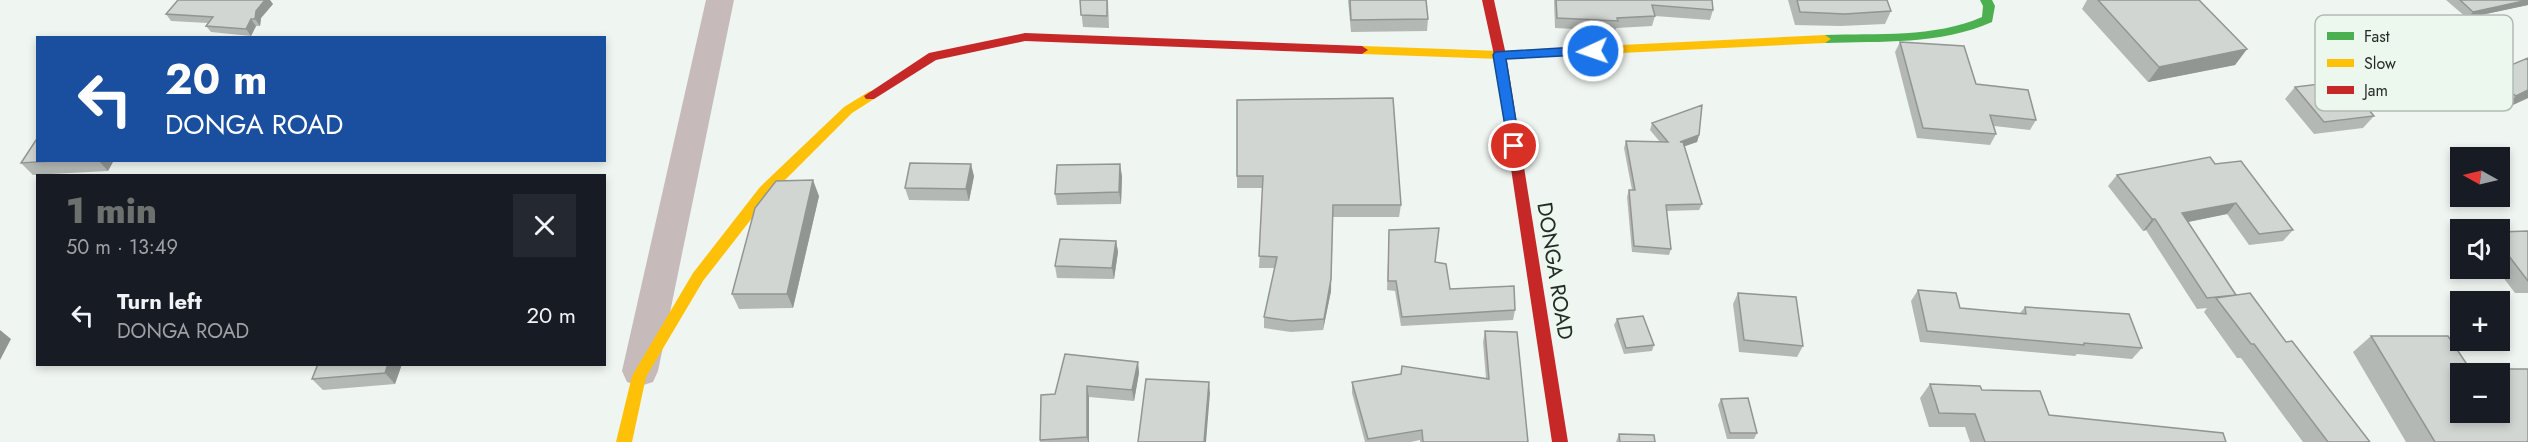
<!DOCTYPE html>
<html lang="en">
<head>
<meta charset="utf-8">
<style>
	:root { --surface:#171b24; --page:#242831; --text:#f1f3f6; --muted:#9ea1a6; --accent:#6c716d }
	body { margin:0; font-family:Jost,sans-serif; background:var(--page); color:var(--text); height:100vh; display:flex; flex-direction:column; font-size:22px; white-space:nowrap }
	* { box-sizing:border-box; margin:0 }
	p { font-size:20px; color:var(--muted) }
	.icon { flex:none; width:33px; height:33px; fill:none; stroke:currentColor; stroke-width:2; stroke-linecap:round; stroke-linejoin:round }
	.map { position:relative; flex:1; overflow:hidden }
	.sheet { position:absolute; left:36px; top:174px; width:570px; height:192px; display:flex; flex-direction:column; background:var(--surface); border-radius:0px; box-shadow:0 3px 9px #0003 }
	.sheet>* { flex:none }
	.banner { position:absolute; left:36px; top:36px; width:570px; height:126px; border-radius:0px; box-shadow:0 3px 9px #0003; background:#1a4fa0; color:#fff; overflow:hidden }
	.needle { width:39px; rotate:278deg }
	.controls { position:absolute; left:2450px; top:147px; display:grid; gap:12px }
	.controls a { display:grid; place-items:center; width:60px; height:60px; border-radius:0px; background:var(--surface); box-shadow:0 3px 9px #0003; font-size:30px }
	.pin { position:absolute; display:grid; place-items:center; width:51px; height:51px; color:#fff; margin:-26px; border:3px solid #fff; border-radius:50%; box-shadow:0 2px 6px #0007 }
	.me { position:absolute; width:66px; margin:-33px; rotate:267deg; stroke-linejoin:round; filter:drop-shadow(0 0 4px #0008) }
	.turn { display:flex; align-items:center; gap:21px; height:126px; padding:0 30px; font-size:27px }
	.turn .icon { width:78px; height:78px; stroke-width:2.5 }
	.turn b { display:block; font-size:42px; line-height:51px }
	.round { display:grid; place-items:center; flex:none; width:63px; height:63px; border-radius:0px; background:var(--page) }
	.head { display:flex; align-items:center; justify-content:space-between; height:102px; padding:0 30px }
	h1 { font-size:36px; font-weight:800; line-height:45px; color:var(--accent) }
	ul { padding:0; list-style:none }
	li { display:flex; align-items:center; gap:18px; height:78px; padding:0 30px }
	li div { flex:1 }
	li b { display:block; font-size:22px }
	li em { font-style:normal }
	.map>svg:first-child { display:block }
</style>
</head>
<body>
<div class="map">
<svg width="2528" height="442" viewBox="0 0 2528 442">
	<rect width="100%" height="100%" fill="#eff5f0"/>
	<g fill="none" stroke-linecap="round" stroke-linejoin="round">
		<path fill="#c6baba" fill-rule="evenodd" d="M 706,0 L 734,0 L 658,371 L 653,382 L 640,386 L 627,382 L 622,371 Z"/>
		<path fill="#4caf50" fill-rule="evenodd" d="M 1980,0 L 1992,0 L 1995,6 L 1992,22 C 1940,45 1881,41 1825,43 L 1819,39 L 1825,35 C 1877,33 1934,38 1982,17 L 1983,6 Z"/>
		<path fill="#ffc107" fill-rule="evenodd" d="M 1825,35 L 1831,39 L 1825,43 L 1500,59 L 1362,54 L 1356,50 L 1362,46 L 1500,51 Z
			M 870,91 L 874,93 L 876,96 L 874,99 L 852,113 L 770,195 L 703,281 L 646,377 L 632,442 L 616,442 L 632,376 L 693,273 L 760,187 L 844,107 Z"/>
		<path fill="#c62828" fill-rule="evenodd" d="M 1482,0 L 1494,0 L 1506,55 L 1568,442 L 1552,442 L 1494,55 Z
			M 1025,33 L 1362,46 L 1368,50 L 1362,54 L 1025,41 L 936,60 L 874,99 L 866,99 L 864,96 L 929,53 Z"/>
	</g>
	<path fill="#b4b8b5" d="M 1080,0 L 1108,0 L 1109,28 L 1083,27 Z
		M 1348,0 L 1426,0 L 1428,19 L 1427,31 L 1351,32 Z
		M 1554,0 L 1712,0 L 1713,10 L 1710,20 L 1655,16 L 1652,26 L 1616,28 L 1615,31 L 1555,28 Z
		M 1788,0 L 1887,0 L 1891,11 L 1885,24 L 1840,26 L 1795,25 Z
		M 2087,0 L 2199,0 L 2247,49 L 2235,65 L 2148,82 L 2082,9 Z
		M 2446,0 L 2528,0 L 2528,5 L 2467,18 Z
		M 273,4 L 261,18 L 260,26 L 256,26 L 251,36 L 211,32 L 206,26 L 208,23 L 171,21 L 166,14 Z
		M 1900,42 L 1976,84 L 2036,120 L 2030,130 L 1994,126 L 1996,134 L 1990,145 L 1917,138 L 1895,52 Z
		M 2487,75 L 2528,98 L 2502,110 L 2473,90 Z
		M 2295,87 L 2374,116 L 2363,128 L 2314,134 L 2285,99 Z
		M 1237,100 L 1401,205 L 1399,217 L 1333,217 L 1331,291 L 1323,330 L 1291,332 L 1264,328 L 1264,317 L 1275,268 L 1259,268 L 1263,188 L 1237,188 Z
		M 1652,123 L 1699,135 L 1697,142 L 1684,146 L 1702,204 L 1699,210 L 1667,211 L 1671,249 L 1669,255 L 1632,252 L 1627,197 L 1629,190 L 1632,190 L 1624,148 L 1626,141 L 1660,142 L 1650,130 Z
		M 38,160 L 114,160 L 108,171 L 33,175 L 21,163 Z
		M 2215,164 L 2293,230 L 2283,241 L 2249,245 L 2227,214 L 2188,222 L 2236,295 L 2286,342 L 2370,442 L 2303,442 L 2241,358 L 2237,358 L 2204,312 L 2207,308 L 2197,309 L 2146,230 L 2143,231 L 2108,186 L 2117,175 Z
		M 974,176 L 969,201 L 909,200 L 905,188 Z
		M 1122,176 L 1121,204 L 1057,205 L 1055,194 Z
		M 819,196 L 793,308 L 739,309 L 732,294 Z
		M 1389,230 L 1435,262 L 1450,289 L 1515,310 L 1513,320 L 1401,326 L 1395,291 L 1387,290 Z
		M 2528,231 L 2528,293 L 2515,293 L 2496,268 L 2499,268 L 2499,232 Z
		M 1116,241 L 1118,252 L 1114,279 L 1057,278 L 1055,266 Z
		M 1918,290 L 1960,308 L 2020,313 L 2025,307 L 2142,348 L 2132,359 L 2077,354 L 2075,356 L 1920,342 L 1911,301 Z
		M 1738,293 L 1803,346 L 1797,357 L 1739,352 L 1733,304 Z
		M 1617,319 L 1654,345 L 1652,351 L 1624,354 L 1614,325 Z
		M 1485,331 L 1528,442 L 1420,442 L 1420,440 L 1411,442 L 1365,442 L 1352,393 L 1352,382 L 1486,378 L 1483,342 Z
		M 2371,336 L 2470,369 L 2528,442 L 2406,442 L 2353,352 Z
		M 1138,362 L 1139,373 L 1134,401 L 1089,397 L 1089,442 L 1040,442 L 1040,440 L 1055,394 Z
		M 318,364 L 402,364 L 395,384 L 323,390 L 312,379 Z
		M 1930,384 L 1982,390 L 2049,415 L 2226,442 L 1970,442 L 1965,427 L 1929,427 L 1920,398 Z
		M 1721,399 L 1757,433 L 1754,439 L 1727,439 L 1718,405 Z
		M 1619,434 L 1655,442 L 1616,442 Z"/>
	<path fill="#929693" d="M 265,0 L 270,0 L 273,4 L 261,18 L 260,26 L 255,19 L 256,11 Z
		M 2528,0 L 2528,5 L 2467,18 L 2473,12 Z
		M 251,19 L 256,26 L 251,36 L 246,29 Z
		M 2247,49 L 2235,65 L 2148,82 L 2159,67 Z
		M 2528,90 L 2528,98 L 2502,110 L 2516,96 Z
		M 1699,135 L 1697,142 L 1677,149 L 1680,142 Z
		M 98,160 L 114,160 L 108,171 Z
		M 971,164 L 974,176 L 969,201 L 966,189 Z
		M 1120,164 L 1122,176 L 1121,204 L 1119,192 Z
		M 813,180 L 819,196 L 793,308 L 787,294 Z
		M 2236,203 L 2227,214 L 2173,225 L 2182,213 Z
		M 2152,219 L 2155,219 L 2146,230 L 2143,231 Z
		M 1116,241 L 1118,252 L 1114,279 L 1112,268 Z
		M 1331,279 L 1331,291 L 1323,330 L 1324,319 Z
		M 0,330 L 11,339 L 0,360 Z
		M 1138,362 L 1139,373 L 1134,401 L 1132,390 Z
		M 388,364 L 402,364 L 395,384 L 385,373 Z
		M 1209,382 L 1210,393 L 1206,442 L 1204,442 Z
		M 1087,386 L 1089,397 L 1089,442 L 1088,442 L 1087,437 Z"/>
	<path fill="#d1d6d2" stroke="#929693" stroke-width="1.5" fill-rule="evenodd" d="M 178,0 L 265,0 L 256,11 L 255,19 L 251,19 L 246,29 L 206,26 L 213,17 L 166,14 Z
		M 1080,0 L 1107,0 L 1107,16 L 1081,15 Z
		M 1350,0 L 1426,0 L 1428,19 L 1351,20 Z
		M 1556,0 L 1712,0 L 1713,10 L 1652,5 L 1655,16 L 1617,18 L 1618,21 L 1557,18 Z
		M 1797,0 L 1887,0 L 1891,11 L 1845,14 L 1800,12 Z
		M 2098,0 L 2199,0 L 2247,49 L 2159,67 Z
		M 2460,0 L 2528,0 L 2473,12 Z
		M 1900,42 L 1964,46 L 1976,84 L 2028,90 L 2036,120 L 1990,115 L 1996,134 L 1923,128 Z
		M 2528,58 L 2528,90 L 2516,96 L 2487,75 Z
		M 2344,81 L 2374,116 L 2324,122 L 2295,87 Z
		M 1393,98 L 1401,205 L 1333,205 L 1331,279 L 1324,319 L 1291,321 L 1264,317 L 1277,257 L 1259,256 L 1263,176 L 1237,176 L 1237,100 Z
		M 1702,105 L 1699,135 L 1680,142 L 1683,142 L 1702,204 L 1666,205 L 1671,249 L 1634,246 L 1629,190 L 1635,190 L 1626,141 L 1668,142 L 1652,123 Z
		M 38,137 L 38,160 L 68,160 L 21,163 Z
		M 2210,157 L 2215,164 L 2241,161 L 2293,230 L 2259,234 L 2236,203 L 2182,213 L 2236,295 L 2207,298 L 2155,219 L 2152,219 L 2117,175 Z
		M 910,163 L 971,164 L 966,189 L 905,188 Z
		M 1120,164 L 1119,192 L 1055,194 L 1057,165 Z
		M 813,180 L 787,294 L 732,294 L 755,208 L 776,181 Z
		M 1439,228 L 1435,262 L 1446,264 L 1450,289 L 1514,286 L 1515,310 L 1402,317 L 1396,281 L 1388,281 L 1389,230 Z
		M 2528,231 L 2528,281 L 2499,243 L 2499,232 Z
		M 1060,239 L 1116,241 L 1112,268 L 1055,266 Z
		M 1918,290 L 1956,293 L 1960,308 L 2026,314 L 2025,307 L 2129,314 L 2142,348 L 2084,343 L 2084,345 L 1927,331 Z
		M 1738,293 L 1796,297 L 1803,346 L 1744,340 Z
		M 2250,293 L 2286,342 L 2292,341 L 2370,442 L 2328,442 L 2254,344 L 2251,344 L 2216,298 Z
		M 1643,316 L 1654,345 L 1626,348 L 1617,319 Z
		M 1485,331 L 1517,332 L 1528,442 L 1423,442 L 1422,430 L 1368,439 L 1352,382 L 1401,374 L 1402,366 L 1489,379 Z
		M 2371,336 L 2448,336 L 2470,369 L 2528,369 L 2528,442 L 2435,442 ZM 2460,374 L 2499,374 L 2499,412 L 2460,412 Z
		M 1065,354 L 1138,362 L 1132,390 L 1087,386 L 1087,437 L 1040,440 L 1041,395 L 1055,394 Z
		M 318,364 L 388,364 L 385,373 L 312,379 Z
		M 1146,379 L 1209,382 L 1204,442 L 1138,442 Z
		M 1930,384 L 1980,386 L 1982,390 L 2040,391 L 2049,415 L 2223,433 L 2226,442 L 1985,442 L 1975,414 L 1939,413 Z
		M 1748,398 L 1757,433 L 1730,433 L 1721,399 Z
		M 1619,434 L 1654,435 L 1655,442 L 1620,442 Z"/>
	<path fill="#1a73e8" stroke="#114b97" stroke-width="1.5" d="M 1593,46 L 1598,47 L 1600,51 L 1598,54 L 1506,59 L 1520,146 L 1518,150 L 1509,150 L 1493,55 L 1495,52 Z"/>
	<g text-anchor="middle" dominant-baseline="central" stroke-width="4.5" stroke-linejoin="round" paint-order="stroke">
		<g font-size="21" fill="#262a27" stroke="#ecf8ee">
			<text transform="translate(1555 271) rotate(81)">DONGA ROAD</text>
		</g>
	</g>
	<rect x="2315" y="15" width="198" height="96" rx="9" fill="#ecf8ee" stroke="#b1bab2" stroke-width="1.5"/>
	<rect x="2327" y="32" width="27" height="8" fill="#4caf50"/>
	<rect x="2327" y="59" width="27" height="8" fill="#ffc107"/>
	<rect x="2327" y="86" width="27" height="8" fill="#c62828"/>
	<g font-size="16" fill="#262a27">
		<text x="2364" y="42">Fast</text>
		<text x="2364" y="69">Slow</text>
		<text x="2364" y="96">Jam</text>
	</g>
</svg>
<div class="controls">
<a><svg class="needle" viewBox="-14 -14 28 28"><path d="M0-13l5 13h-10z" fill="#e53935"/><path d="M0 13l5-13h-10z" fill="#9ea1a6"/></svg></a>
<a><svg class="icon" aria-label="sound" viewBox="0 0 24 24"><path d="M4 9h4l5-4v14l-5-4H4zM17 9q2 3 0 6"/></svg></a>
<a>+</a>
<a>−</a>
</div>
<div class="pin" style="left:1514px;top:146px;background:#d93025"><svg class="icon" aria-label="arrive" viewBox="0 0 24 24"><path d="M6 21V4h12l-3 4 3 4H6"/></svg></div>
<svg class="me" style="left:1593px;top:51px" viewBox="-20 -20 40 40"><circle r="17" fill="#1a73e8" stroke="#fff" stroke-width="3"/><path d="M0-11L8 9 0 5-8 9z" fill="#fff"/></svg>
<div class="banner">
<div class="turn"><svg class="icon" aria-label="left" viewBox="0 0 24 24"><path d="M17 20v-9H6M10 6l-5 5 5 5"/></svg><div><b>20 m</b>DONGA ROAD</div></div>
</div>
<section class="sheet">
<div class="head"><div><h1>1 min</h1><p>50 m · 13:49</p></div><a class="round"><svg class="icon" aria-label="close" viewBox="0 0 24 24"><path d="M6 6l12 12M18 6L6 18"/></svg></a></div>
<ul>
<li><svg class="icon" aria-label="left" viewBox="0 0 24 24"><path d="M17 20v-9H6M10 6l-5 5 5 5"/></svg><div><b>Turn left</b><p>DONGA ROAD</p></div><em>20 m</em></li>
</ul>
</section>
</div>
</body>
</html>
